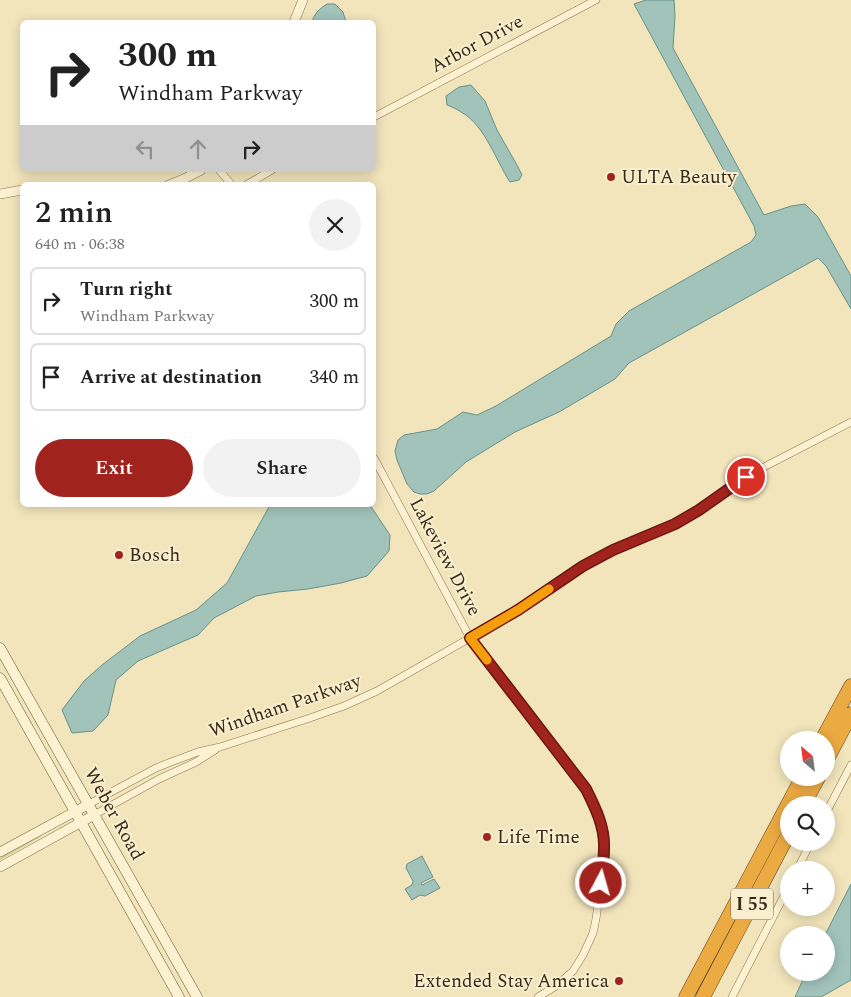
<!DOCTYPE html>
<html lang="en">
<head>
<meta charset="utf-8">
<style>
	:root { --surface:#fff; --page:#f2f2f2; --text:#222; --muted:#767676; --line:#e0e0e0; --accent:#a1231e }
	body { margin:0; font-family:Spectral,serif; background:var(--page); color:var(--text); height:100vh; display:flex; flex-direction:column; font-size:19px; white-space:nowrap }
	* { box-sizing:border-box; margin:0 }
	p { font-size:16px; color:var(--muted) }
	.icon { flex:none; width:28px; height:28px; fill:none; stroke:currentColor; stroke-width:2; stroke-linecap:round; stroke-linejoin:round }
	.map { position:relative; flex:1; overflow:hidden }
	.panel { position:absolute; left:20px; top:182px; width:356px; height:325px; display:flex; flex-direction:column; background:var(--surface); border-radius:8px; box-shadow:0 2px 12px #0003 }
	.panel>* { flex:none }
	.hud { position:absolute; left:20px; top:20px; width:356px; height:152px; border-radius:8px; box-shadow:0 2px 12px #0003; background:#fff; color:var(--text); overflow:hidden }
	.needle { width:32px; rotate:332deg }
	.fabs { position:absolute; left:780px; top:731px; display:grid; gap:10px }
	.fabs a { display:grid; place-items:center; width:55px; height:55px; border-radius:50%; background:var(--surface); box-shadow:0 2px 12px #0003; font-size:25px }
	.pin { position:absolute; display:grid; place-items:center; width:42px; height:42px; color:#fff; margin:-21px; border:2px solid #fff; border-radius:50%; box-shadow:0 1px 5px #0007 }
	.me { position:absolute; width:55px; margin:-28px; rotate:6deg; stroke-linejoin:round; filter:drop-shadow(0 0 4px #0008) }
	.turn { display:flex; align-items:center; gap:18px; height:105px; padding:0 15px; font-size:22px }
	.turn .icon { width:65px; height:65px; stroke-width:2.5 }
	.turn b { display:block; font-size:35px; line-height:42px }
	.lanes { display:flex; align-items:center; height:48px; padding:0 15px; background:#0003; justify-content:center; gap:25px; direction:ltr }
	.lanes .off { opacity:.35 }
	.round { display:grid; place-items:center; flex:none; width:52px; height:52px; border-radius:26px; background:var(--page) }
	.overview { display:flex; align-items:center; justify-content:space-between; height:85px; padding:0 15px }
	h1 { font-size:30px; font-weight:600; line-height:38px }
	.action { display:flex; gap:10px; margin-top:auto; padding:10px 15px }
	.action a { flex:1; height:58px; border-radius:30px; background:var(--accent); color:#fff; font-size:20px; font-weight:600; line-height:58px; text-align:center }
	.action a+a { background:var(--page); color:var(--text) }
	ul { padding:0; list-style:none }
	li { display:flex; align-items:center; gap:15px; height:68px; margin:0 10px 8px; padding:0 5px; border:2px solid var(--line); border-radius:8px }
	li div { flex:1 }
	li b { display:block; font-size:19px }
	li em { font-style:normal }
	.map>svg:first-child { display:block }
</style>
</head>
<body>
<div class="map">
<svg width="851" height="997" viewBox="0 0 851 997">
	<rect width="100%" height="100%" fill="#f2e5bc"/>
	<path fill="#c6d190" d="M 41,835 L 42,836 L 0,860 L 0,856 Z"/>
	<path fill="#a1c3ba" stroke="#679189" d="M 646,0 L 674,0 L 675,16 L 673,48 L 764,215 L 791,206 L 805,204 L 818,217 L 851,276 L 851,309 L 826,266 L 818,258 L 629,363 L 615,379 L 559,412 L 515,432 L 466,462 L 434,491 L 427,494 L 420,494 L 414,492 L 407,484 L 397,460 L 395,451 L 398,440 L 404,435 L 437,429 L 463,412 L 477,415 L 496,406 L 611,336 L 616,324 L 629,311 L 751,242 L 756,235 L 754,226 L 634,4 Z
		M 327,4 L 335,4 L 343,12 L 346,22 L 312,22 C 314,14 319,9 327,4 Z
		M 471,85 L 485,101 L 497,130 L 517,165 L 522,175 L 519,180 L 510,182 C 496,161 485,125 461,112 C 457,109 452,107 447,105 L 446,96 L 459,87 Z
		M 270,505 L 370,505 L 390,535 L 389,551 L 367,576 L 341,583 L 308,589 L 278,592 L 256,596 L 214,618 L 198,635 L 138,661 L 116,680 L 108,715 L 93,731 L 72,733 L 62,710 L 84,681 L 102,665 L 140,636 L 196,610 L 227,583 Z
		M 422,856 L 433,877 L 421,883 L 422,885 L 434,879 L 440,888 L 425,896 L 420,895 L 412,900 L 405,889 L 412,885 L 413,881 L 406,868 L 407,864 Z
		M 851,884 L 851,980 L 821,997 L 795,997 L 806,973 L 826,972 L 826,935 L 825,935 Z"/>
	<g fill="none" stroke-linecap="round" stroke-linejoin="round">
		<defs>
			<path id="minor" d="M 374,117 L 596,0
				M 219,170 L 232,185
				M 246,185 L 272,170
				M 374,458 L 470,638 L 586,789 L 595,806 L 601,825 L 605,847 L 596,919 L 593,933 L 583,955 L 573,971 L 556,986 L 538,997
				M 89,804 L 156,768 L 171,762 L 198,752 L 220,747 L 307,719 L 344,706 L 377,691 L 519,610 L 583,566 L 613,550 L 675,524 L 699,510 L 746,477 L 764,467 L 851,422
				M 826,813 L 851,765
				M 94,815 L 159,779 L 196,762 L 215,750
				M 797,870 L 811,842
				M 732,997 L 789,886"/>
			<path id="tertiary" d="M 294,22 L 303,0
				M 169,185 L 184,179 L 201,170
				M 0,194 L 22,190
				M 0,852 L 89,804
				M 0,867 L 94,815"/>
			<path id="secondary" d="M 0,648 L 197,997
				M 0,678 L 179,997"/>
			<path id="motorway" d="M 822,740 L 851,686
				M 826,761 L 851,714
				M 803,805 L 818,778
				M 686,997 L 802,778
				M 703,997 L 789,833"/>
		</defs>
		<use href="#minor" stroke="#8c7454" stroke-width="8"/>
		<use href="#tertiary" stroke="#8c7454" stroke-width="10"/>
		<use href="#secondary" stroke="#6d5537" stroke-width="11"/>
		<use href="#motorway" stroke="#594229" stroke-width="15"/>
		<use href="#minor" stroke="#fcf1d0" stroke-width="7"/>
		<use href="#tertiary" stroke="#fcf1d0" stroke-width="9"/>
		<use href="#secondary" stroke="#fcf1d0" stroke-width="10"/>
		<use href="#motorway" stroke="#ecaa43" stroke-width="14"/>
	</g>
	<g fill="none" stroke-linecap="round" stroke-linejoin="round">
		<defs>
			<path id="route" d="M 601,883 C 602,872 604,860 604,848 C 605,827 595,807 586,789 L 470,638 L 518,610 L 583,566 L 613,550 L 675,524 L 699,510 L 746,477"/>
		</defs>
		<use href="#route" stroke="#691714" stroke-width="12"/>
		<use href="#route" stroke="#a1231e" stroke-width="9"/>
		<path stroke="#f59e0b" stroke-width="9" d="M 487,660 L 470,638 L 518,610 L 549,589"/>
	</g>
	<g fill="#a1231e" stroke="#f9eecd" stroke-width="2">
		<circle cx="611" cy="177" r="5"/>
		<circle cx="119" cy="555" r="5"/>
		<circle cx="487" cy="837" r="5"/>
		<circle cx="619" cy="981" r="5"/>
	</g>
	<g text-anchor="middle" dominant-baseline="central" stroke-width="4" stroke-linejoin="round" paint-order="stroke">
		<rect fill="#f9eecd" stroke="#736650" stroke-width="1" x="731" y="888.5" width="42" height="31" rx="4"/>
		<g font-size="18" font-weight="bold" fill="#392b1a">
			<text x="752" y="904">I 55</text>
		</g>
		<g font-size="19" fill="#392b1a" stroke="#f9eecd">
			<text transform="translate(477 44) rotate(-28)">Arbor Drive</text>
			<text transform="translate(445 557) rotate(62)">Lakeview Drive</text>
			<text transform="translate(285 706) rotate(-19)">Windham Parkway</text>
			<text transform="translate(114 814) rotate(61)">Weber Road</text>
		</g>
		<g font-size="19" fill="#392b1a" stroke="#f9eecd" text-anchor="start">
			<text x="621" y="177">ULTA Beauty</text>
			<text x="129" y="555">Bosch</text>
			<text x="497" y="837">Life Time</text>
			<text x="609" y="981" text-anchor="end">Extended Stay America</text>
		</g>
	</g>
</svg>
<div class="fabs">
<a><svg class="needle" viewBox="-14 -14 28 28"><path d="M0-13l5 13h-10z" fill="#e53935"/><path d="M0 13l5-13h-10z" fill="#767676"/></svg></a>
<a><svg class="icon" aria-label="search" viewBox="0 0 24 24"><circle cx="10" cy="10" r="6"/><path d="M15 15l6 6"/></svg></a>
<a>+</a>
<a>−</a>
</div>
<div class="pin" style="left:746px;top:477px;background:#d93025"><svg class="icon" aria-label="arrive" viewBox="0 0 24 24"><path d="M6 21V4h12l-3 4 3 4H6"/></svg></div>
<svg class="me" style="left:601px;top:883px" viewBox="-20 -20 40 40"><circle r="17" fill="#a1231e" stroke="#fff" stroke-width="3"/><path d="M0-11L8 9 0 5-8 9z" fill="#fff"/></svg>
<div class="hud">
<div class="turn"><svg class="icon" aria-label="right" viewBox="0 0 24 24"><path d="M7 20v-9h11M14 6l5 5-5 5"/></svg><div><b>300 m</b>Windham Parkway</div></div>
<div class="lanes"><svg class="icon off" aria-label="left" viewBox="0 0 24 24"><path d="M17 20v-9H6M10 6l-5 5 5 5"/></svg><svg class="icon off" aria-label="ahead" viewBox="0 0 24 24"><path d="M12 20V5M6 11l6-6 6 6"/></svg><svg class="icon" aria-label="right" viewBox="0 0 24 24"><path d="M7 20v-9h11M14 6l5 5-5 5"/></svg></div>
</div>
<section class="panel">
<div class="overview"><div><h1>2 min</h1><p>640 m · 06:38</p></div><a class="round"><svg class="icon" aria-label="close" viewBox="0 0 24 24"><path d="M6 6l12 12M18 6L6 18"/></svg></a></div>
<ul>
<li><svg class="icon" aria-label="right" viewBox="0 0 24 24"><path d="M7 20v-9h11M14 6l5 5-5 5"/></svg><div><b>Turn right</b><p>Windham Parkway</p></div><em>300 m</em></li>
<li><svg class="icon" aria-label="arrive" viewBox="0 0 24 24"><path d="M6 21V4h12l-3 4 3 4H6"/></svg><div><b>Arrive at destination</b></div><em>340 m</em></li>
</ul>
<div class="action"><a>Exit</a><a>Share</a></div>
</section>
</div>
</body>
</html>
